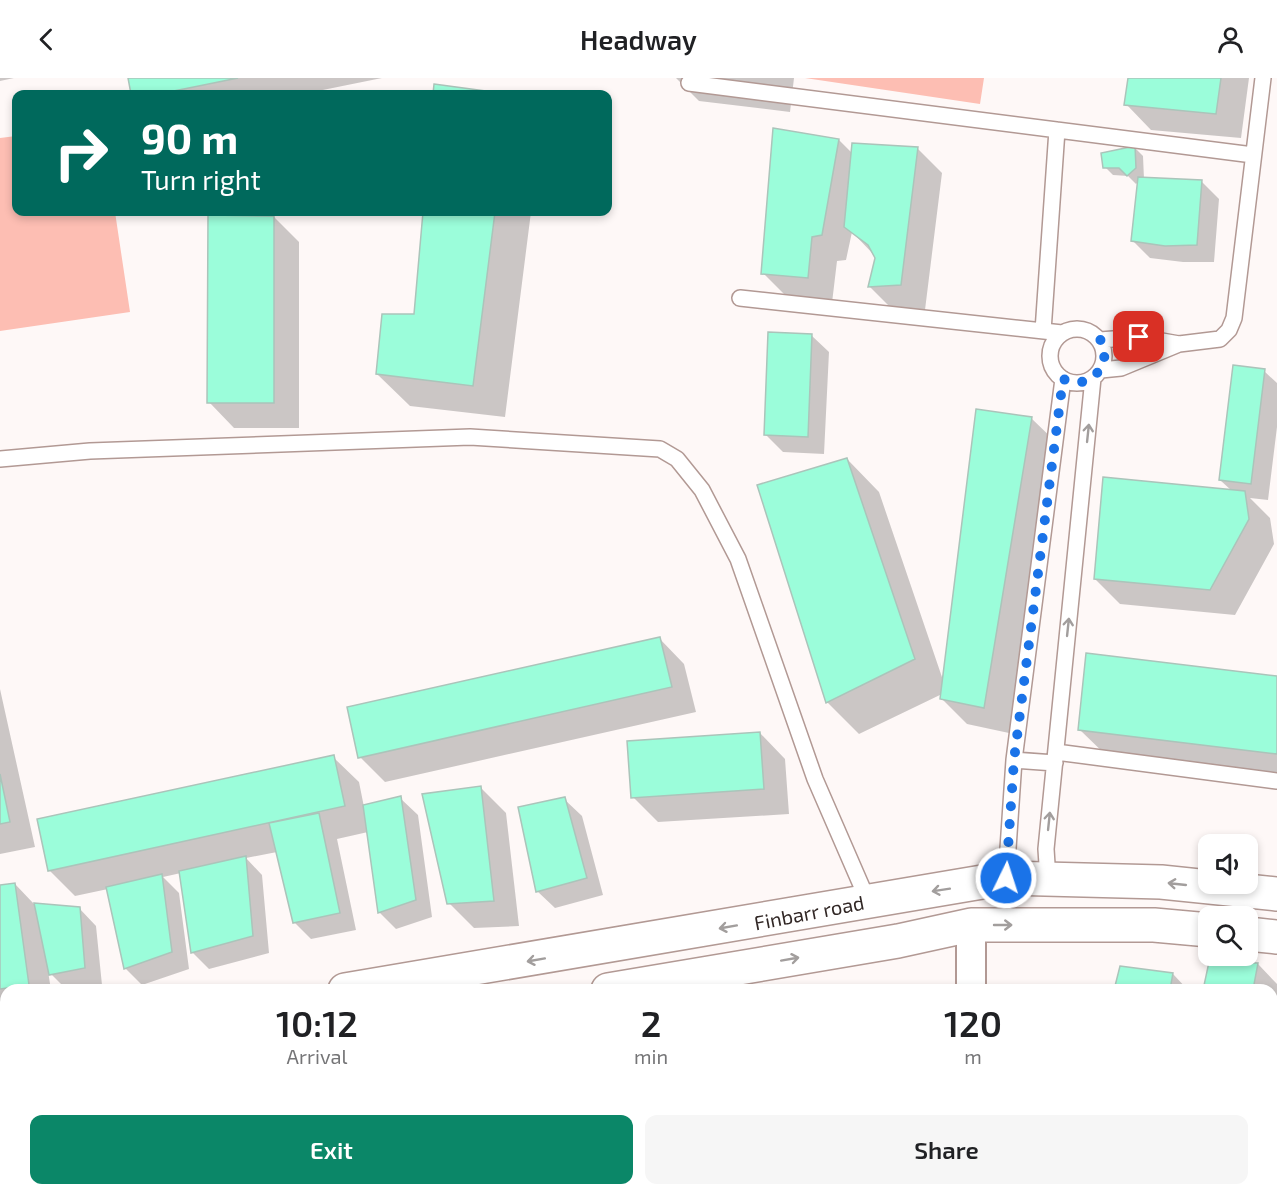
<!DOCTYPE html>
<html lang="en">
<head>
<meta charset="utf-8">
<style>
	:root { --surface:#fff; --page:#f6f6f6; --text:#202124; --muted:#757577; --accent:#0b8768 }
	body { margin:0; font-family:"Exo 2",sans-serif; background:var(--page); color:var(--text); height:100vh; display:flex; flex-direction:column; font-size:22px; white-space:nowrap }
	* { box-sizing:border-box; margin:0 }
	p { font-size:20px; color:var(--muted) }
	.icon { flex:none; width:33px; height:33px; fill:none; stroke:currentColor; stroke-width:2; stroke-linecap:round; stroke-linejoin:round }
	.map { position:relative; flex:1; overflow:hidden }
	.details { position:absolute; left:0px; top:906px; width:1278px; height:212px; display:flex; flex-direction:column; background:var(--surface); border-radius:18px 18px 0 0; box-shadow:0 3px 9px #0003 }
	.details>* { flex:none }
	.guide { position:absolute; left:12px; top:12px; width:600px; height:126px; border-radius:12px; box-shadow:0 3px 9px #0003; background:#00695c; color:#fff; overflow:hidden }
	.fabs { position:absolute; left:1198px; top:756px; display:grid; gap:12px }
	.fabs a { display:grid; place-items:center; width:60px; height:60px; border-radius:12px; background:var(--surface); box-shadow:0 3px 9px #0003; font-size:30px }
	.pin { position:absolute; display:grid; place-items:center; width:51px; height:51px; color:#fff; margin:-26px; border-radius:12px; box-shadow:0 3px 9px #0006 }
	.me { position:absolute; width:66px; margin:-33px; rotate:4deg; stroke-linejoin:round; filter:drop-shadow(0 0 4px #0008) }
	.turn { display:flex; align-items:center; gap:21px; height:126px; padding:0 30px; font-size:27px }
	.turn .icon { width:78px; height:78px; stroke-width:2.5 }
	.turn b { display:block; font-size:42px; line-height:51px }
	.eta { display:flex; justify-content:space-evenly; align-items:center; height:102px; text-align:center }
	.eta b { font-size:36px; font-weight:600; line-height:42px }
	.cta { display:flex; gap:12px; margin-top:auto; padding:12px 30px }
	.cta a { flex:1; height:69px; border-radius:12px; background:var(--accent); color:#fff; font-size:24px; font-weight:600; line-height:69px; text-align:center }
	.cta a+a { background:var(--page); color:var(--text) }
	header { display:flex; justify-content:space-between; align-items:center; height:78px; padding:0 30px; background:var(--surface); font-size:27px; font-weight:600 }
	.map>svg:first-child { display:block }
</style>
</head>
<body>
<header><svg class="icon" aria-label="back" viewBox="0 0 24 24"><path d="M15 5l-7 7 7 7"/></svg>Headway<svg class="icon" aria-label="person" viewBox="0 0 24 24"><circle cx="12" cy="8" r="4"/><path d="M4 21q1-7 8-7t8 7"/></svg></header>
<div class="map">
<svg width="1277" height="1117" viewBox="0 0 1277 1117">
	<rect width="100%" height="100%" fill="#fef8f7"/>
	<path fill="#fdbeb3" d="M 805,0 L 984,0 L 980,26 Z
		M 16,58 L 16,134 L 115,134 L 130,234 L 0,253 L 0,60 Z"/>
	<path fill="#0003" d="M 0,0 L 14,0 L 0,3 Z
		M 129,0 L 382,0 L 303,16 L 133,16 Z
		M 676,0 L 794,0 L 790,34 L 699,23 Z
		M 1129,0 L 1249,0 L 1241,60 L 1151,52 L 1126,26 Z
		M 436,8 L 497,16 L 435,16 Z
		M 839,62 L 853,76 L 917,70 L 942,95 L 925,232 L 895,234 L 870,209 L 877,180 L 852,154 L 846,182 L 837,183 L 832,225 L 788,220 L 763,195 Z
		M 1135,70 L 1143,78 L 1144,101 L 1202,104 L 1219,121 L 1214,184 L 1183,184 L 1150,180 L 1133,163 L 1139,103 L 1136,106 L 1128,98 L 1113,97 L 1105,89 Z
		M 425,134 L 531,134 L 505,339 L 410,328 L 377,296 L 415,238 Z
		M 274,139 L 299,164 L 299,350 L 234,350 L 209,324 Z
		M 811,257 L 829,274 L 824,376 L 783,374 L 766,357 Z
		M 1264,293 L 1277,305 L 1277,349 L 1268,422 L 1250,420 L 1270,440 L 1274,466 L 1235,537 L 1120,526 L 1095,501 L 1232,413 L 1220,402 Z
		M 1031,340 L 1057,365 L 1009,655 L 967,646 L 942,621 L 942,616 L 859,656 L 827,624 L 847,381 L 879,414 L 944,605 Z
		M 659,560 L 684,586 L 696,634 L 385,704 L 360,679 Z
		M 1277,600 L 1277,703 L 1112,683 L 1079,651 Z
		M 0,611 L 35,769 L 0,776 Z
		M 760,655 L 785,681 L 789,736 L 658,744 L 633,719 Z
		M 333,679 L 359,704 L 364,729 L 400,720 L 418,737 L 432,839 L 396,851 L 379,834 L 368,754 L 337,761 L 356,852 L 311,861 L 294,844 L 277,774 L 246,780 L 262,797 L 269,875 L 209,891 L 192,874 L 181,795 L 163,799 L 179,815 L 189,891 L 142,907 L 125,890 L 108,811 L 75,818 L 50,793 Z
		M 481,710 L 506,735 L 519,848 L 474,850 L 449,825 Z
		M 564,721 L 582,738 L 603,817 L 555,830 L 537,813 Z
		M 15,806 L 34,826 L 79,830 L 96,848 L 102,907 L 67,912 L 48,893 L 51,912 L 6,912 L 6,938 L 0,939 L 0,808 Z
		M 1258,886 L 1277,906 L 1277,940 L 1272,966 L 1272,912 L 1205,912 Z
		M 1173,896 L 1188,912 L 1116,912 Z
		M 6,1069 L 6,1112 L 143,1112 L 145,1117 L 0,1117 L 0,1070 Z
		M 170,1112 L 338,1112 L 339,1117 L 175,1117 Z
		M 438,1112 L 487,1112 L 461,1117 L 443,1117 Z
		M 504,1112 L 597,1112 L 598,1117 L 509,1117 Z
		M 691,1112 L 877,1112 L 876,1117 L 691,1117 Z
		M 1011,1112 L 1243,1112 L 1242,1117 L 1010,1117 Z"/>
	<path fill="#9bfdda" stroke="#abc4ba" stroke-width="1.5" d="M 128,0 L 238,0 L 159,16 L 131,16 Z
		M 1128,0 L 1221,0 L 1216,36 L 1124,27 Z
		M 434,6 L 508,16 L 433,16 Z
		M 773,50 L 839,61 L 822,157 L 812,159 L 808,200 L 761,196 Z
		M 852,65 L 918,69 L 901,207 L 868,209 L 875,180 L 868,167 L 844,149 Z
		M 1135,68 L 1136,90 L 1127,98 L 1119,90 L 1103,90 L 1101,75 Z
		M 1138,99 L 1202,102 L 1197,167 L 1165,168 L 1131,163 Z
		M 423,134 L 495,134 L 473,308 L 376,296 L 382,236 L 414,236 Z
		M 208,137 L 274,138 L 274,325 L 207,325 Z
		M 768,254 L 812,256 L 808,359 L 764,357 Z
		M 1233,287 L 1265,291 L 1251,406 L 1219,402 Z
		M 976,331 L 1032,339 L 984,630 L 940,621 Z
		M 847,380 L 915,581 L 826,625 L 757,407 Z
		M 1103,399 L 1245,413 L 1249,441 L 1210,512 L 1094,501 Z
		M 660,559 L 672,609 L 358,680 L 347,629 Z
		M 1086,575 L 1277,598 L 1277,676 L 1078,652 Z
		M 760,654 L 764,711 L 631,720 L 627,663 Z
		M 334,677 L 345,728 L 48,793 L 37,741 Z
		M 0,696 L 10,744 L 0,746 Z
		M 481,708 L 494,823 L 447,826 L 422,716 Z
		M 401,718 L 416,822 L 378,835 L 363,727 Z
		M 565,719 L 587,800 L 536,814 L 518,729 Z
		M 319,735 L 340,835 L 293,845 L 269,745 Z
		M 246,778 L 253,858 L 191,875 L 179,793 Z
		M 162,796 L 172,874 L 124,891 L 106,809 Z
		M 15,805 L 29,907 L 0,911 L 0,807 Z
		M 34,825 L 80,829 L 85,890 L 49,897 Z
		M 1209,884 L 1258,885 L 1253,912 L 1203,912 Z
		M 1120,888 L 1173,895 L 1170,912 L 1114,912 Z
		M 1031,908 L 1075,911 L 1075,912 L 1030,912 Z
		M 6,1067 L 6,1112 L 59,1112 L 59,1117 L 0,1117 L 0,1068 Z
		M 81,1112 L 132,1112 L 134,1117 L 82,1117 Z
		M 690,1112 L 761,1112 L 761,1117 L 690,1117 Z
		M 779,1112 L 851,1112 L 851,1117 L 779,1117 Z
		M 1009,1112 L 1064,1112 L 1064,1117 L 1009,1117 Z
		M 1076,1112 L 1146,1112 L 1145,1117 L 1076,1117 Z
		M 1163,1112 L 1213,1112 L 1212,1117 L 1162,1117 Z"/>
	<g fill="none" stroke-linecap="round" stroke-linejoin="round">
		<defs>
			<path id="lane" d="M 689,5 L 1253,77
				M 740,220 L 1062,255
				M1050 278a27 27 0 1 1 54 0a27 27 0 1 1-54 0Z
				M 1043,253 L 1057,52
				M 1100,262 L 1139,259 L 1179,266
				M 1101,292 L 1121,290 L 1179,266 L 1220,261 L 1229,252 L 1234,240 L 1263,0
				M 0,381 L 90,373 L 470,359 L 660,371 L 677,381 L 702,412 L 738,481 L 815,701 L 868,823
				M 1056,674 L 1277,703
				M 1014,682 L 1055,685
				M 1006,800 L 1014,682 L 1063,301
				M 1048,802 L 1046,771 L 1093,300"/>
			<path id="street" d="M 971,912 L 971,847
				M 969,1117 L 969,1112"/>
			<path id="secondary" d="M 1248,856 L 1277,859
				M 345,912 L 1006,800 L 1161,804 L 1277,816
				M 608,912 L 898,863 L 971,847 L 1154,847 L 1209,852
				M 0,966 L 6,965
				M 0,1009 L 6,1008"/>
		</defs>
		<use href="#lane" stroke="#b29994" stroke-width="18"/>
		<use href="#street" stroke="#b29994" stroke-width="32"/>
		<use href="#secondary" stroke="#b29994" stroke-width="36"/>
		<use href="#lane" stroke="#fff" stroke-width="15"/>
		<use href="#street" stroke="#fff" stroke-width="28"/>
		<use href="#secondary" stroke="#fff" stroke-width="33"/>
	</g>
	<defs><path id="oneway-shaft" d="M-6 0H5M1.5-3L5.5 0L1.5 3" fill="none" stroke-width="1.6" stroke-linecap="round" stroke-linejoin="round" transform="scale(1.5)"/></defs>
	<g stroke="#a29e9d">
		<use href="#oneway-shaft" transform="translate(1088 355) rotate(-84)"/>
		<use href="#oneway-shaft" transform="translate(1068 549) rotate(-84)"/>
		<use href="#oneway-shaft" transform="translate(1049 743) rotate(-84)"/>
		<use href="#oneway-shaft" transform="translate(1177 806) rotate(-174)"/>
		<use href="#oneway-shaft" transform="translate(941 812) rotate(171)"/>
		<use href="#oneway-shaft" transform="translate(1003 847)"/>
		<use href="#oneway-shaft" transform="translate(728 849) rotate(170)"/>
		<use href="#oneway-shaft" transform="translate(790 881) rotate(-10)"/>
		<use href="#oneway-shaft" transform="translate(536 882) rotate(170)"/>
	</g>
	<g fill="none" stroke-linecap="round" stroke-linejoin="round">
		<path stroke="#1a73e8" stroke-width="10" stroke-dasharray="0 18" d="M 1006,800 L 1014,682 L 1063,301 C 1083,309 1096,302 1105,282 L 1100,262 L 1139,259"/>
	</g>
	<g text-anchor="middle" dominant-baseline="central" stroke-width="6" stroke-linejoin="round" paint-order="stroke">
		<g font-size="20" fill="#312725" stroke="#fff">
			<text transform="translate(809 834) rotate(-11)">Finbarr road</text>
		</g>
	</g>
</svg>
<div class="fabs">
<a><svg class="icon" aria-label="sound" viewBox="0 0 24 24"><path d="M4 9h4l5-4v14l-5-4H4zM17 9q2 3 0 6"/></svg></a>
<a><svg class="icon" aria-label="search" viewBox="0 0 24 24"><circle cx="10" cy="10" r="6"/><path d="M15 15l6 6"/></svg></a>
</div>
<div class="pin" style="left:1139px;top:259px;background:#d93025"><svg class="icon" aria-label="arrive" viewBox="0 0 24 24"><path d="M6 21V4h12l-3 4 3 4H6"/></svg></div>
<svg class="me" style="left:1006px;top:800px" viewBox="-20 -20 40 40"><circle r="17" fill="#1a73e8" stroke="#fff" stroke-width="3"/><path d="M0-11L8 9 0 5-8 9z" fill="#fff"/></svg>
<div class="guide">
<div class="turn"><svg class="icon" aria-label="right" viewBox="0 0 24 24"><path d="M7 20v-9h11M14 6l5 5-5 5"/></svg><div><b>90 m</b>Turn right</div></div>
</div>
<section class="details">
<div class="eta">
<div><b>10:12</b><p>Arrival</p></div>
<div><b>2</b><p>min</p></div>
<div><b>120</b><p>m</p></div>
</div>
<div class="cta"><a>Exit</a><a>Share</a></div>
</section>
</div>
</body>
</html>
